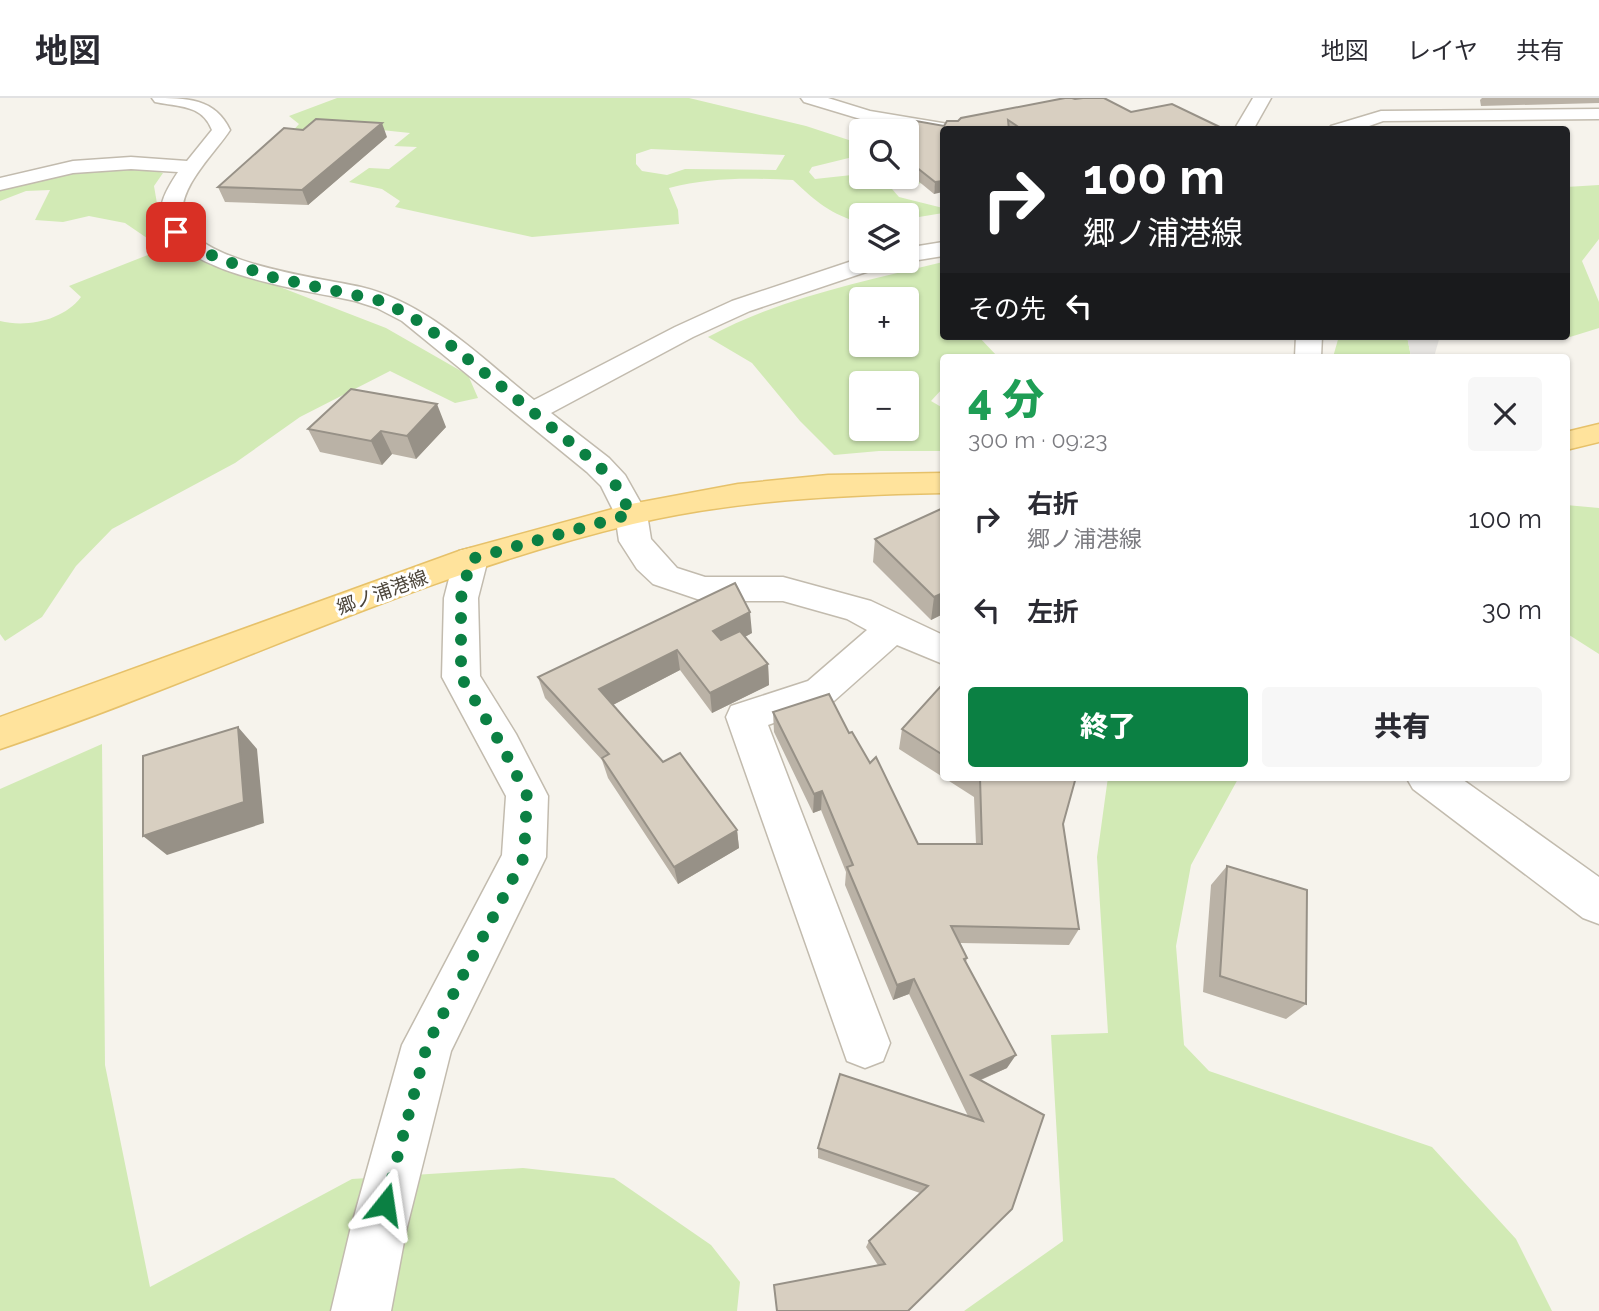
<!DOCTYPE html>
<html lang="ja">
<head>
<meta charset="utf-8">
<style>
	:root { --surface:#fff; --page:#f7f7f7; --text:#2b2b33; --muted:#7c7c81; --line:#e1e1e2; --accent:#0b8043 }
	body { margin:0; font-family:Raleway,"Noto Sans JP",sans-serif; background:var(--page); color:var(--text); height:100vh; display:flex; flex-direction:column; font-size:26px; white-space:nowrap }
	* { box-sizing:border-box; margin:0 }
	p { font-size:23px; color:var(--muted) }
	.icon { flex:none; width:38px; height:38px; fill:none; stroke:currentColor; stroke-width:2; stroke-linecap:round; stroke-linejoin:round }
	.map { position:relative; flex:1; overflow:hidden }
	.drawer { position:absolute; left:940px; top:256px; width:630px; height:427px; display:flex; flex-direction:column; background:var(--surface); border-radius:7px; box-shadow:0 2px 5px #0004 }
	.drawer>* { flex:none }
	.banner { position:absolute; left:940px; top:28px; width:630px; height:214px; border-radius:7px; box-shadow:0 2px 5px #0004; background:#202124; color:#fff; overflow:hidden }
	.buttons { position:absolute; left:849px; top:21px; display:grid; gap:14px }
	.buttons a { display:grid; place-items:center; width:70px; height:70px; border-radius:7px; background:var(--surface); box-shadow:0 2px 5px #0004; font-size:35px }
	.pin { position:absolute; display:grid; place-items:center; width:60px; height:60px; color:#fff; margin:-30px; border-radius:14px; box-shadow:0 4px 10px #0006 }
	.me { position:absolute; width:77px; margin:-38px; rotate:15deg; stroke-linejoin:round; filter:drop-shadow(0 0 5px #0008) }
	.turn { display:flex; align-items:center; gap:24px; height:147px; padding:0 28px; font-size:32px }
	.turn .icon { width:91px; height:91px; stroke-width:2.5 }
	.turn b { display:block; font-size:49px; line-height:60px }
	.then { display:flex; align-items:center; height:66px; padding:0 28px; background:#0003; gap:14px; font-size:26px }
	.round { display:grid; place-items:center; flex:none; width:74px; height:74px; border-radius:7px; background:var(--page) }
	.head { display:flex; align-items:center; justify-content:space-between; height:119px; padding:0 28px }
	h1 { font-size:42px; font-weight:800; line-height:52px; color:#1e9e55 }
	.primary-button { display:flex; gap:14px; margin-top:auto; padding:14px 28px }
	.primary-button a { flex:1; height:80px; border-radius:7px; background:var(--accent); color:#fff; font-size:28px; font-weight:800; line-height:80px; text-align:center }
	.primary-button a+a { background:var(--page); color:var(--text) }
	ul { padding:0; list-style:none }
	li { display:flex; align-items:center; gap:21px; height:91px; padding:0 28px }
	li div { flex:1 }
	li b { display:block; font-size:26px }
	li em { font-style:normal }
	header { display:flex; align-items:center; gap:42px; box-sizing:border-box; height:98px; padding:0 35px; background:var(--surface); border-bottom:2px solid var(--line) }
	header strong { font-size:33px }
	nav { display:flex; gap:38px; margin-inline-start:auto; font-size:24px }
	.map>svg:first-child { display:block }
</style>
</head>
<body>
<header>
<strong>地図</strong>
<nav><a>地図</a><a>レイヤ</a><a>共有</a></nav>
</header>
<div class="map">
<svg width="1599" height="1213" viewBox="0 0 1599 1213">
	<rect width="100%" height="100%" fill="#f6f3ec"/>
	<path fill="#d2eab5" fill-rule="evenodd" d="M 337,0 L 689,0 L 806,28 L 861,46 L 861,57 L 812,69 L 809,74 L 815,81 L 861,76 L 861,79 L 906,79 L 907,56 L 927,84 L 892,91 L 899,99 L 943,110 L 943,115 L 907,121 L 906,117 L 861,117 L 861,125 C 832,117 815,103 793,82 C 750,80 711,79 669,90 L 678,112 L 679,126 L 532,139 L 395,109 L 400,103 L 382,91 L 349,84 L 369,70 L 389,71 L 417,49 L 394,48 L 410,35 L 324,26 L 290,36 L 299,26 L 289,18 ZM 651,51 L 785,57 L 776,72 L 685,71 L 667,77 L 642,73 L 636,66 L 636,56 Z
		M 140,69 L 163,75 L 154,88 L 161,129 L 182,150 L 210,167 L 267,184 L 386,230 L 468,277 L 478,300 L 455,305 L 390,273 L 300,319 L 235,365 L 112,431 L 76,468 L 42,519 L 5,543 L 0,536 L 0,223 C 27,230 64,222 81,199 L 69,188 L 163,151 L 125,125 L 89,118 L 63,124 L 35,122 L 50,92 L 26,93 L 0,103 L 0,90 L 63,76 Z
		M 1599,87 L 1599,141 L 1582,163 L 1599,204 L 1599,230 L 1570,239 L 1554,238 L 1566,238 L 1566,89 Z
		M 943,164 L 943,238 L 978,238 L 997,258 L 943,259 L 943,290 L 931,303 L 943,310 L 943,353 L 879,353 L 834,357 L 800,323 L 752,265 L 708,239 C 782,199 863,184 943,164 ZM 861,201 L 906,201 L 906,247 L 861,247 ZM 861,285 L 906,285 L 906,331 L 861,331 Z
		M 1339,238 L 1407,238 L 1411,259 L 1333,259 Z
		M 1566,407 L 1599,410 L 1599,556 L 1566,535 Z
		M 102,646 L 105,967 L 150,1189 L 352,1081 L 523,1070 L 614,1080 L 711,1147 L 740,1184 L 737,1213 L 0,1213 L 0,691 Z
		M 1108,679 L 1239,679 L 1191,767 L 1176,848 L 1184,947 L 1209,973 L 1432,1049 L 1516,1141 L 1552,1213 L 964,1213 L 1063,1143 L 1051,937 L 1108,935 L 1097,759 Z"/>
	<path fill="#e5e3e0" d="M 1407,238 L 1440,238 L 1434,259 L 1411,259 Z"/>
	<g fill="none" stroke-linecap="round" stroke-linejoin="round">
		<defs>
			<path id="minor" d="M 152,0 C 187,0 215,0 230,32 C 216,54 177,90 183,119 C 193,165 321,180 361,189 C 428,205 481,260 534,302 L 675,229 L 732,203 L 861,160 L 861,163 L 887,163 L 884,168 L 750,213 L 693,239 L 551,315 L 609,360 L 625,377 L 647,416 L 651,441 L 677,470 L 705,479 L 783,479 L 871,503 L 943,537 L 943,566 L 897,547 L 834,603 L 768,627 L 890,945 L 883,963 L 865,970 L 847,963 L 726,619 L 731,608 L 808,583 L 867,532 L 847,521 L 783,503 L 703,503 L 653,486 L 637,471 L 619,443 L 615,416 L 601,388 L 587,374 L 402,223 L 377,210 L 355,203 C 308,192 171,176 161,118 C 159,103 170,86 178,74 L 131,71 L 73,75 L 0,92 L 0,80 L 73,63 L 131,59 L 187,63 L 212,32 C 202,6 178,9 155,4 Z
				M 801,0 L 828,0 L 870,13 L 948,26 L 957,32 L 943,32 L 943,37 L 867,23 L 804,4 Z
				M 1253,0 L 1271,0 L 1253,32 L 1234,32 Z
				M 1599,11 L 1599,21 L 1383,23 L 1358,32 L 1329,32 L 1331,28 L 1381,13 Z
				M 943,144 L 943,158 L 906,164 L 901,163 L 906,163 L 906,150 Z
				M 1296,238 L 1322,238 L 1321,259 L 1295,259 Z
				M 471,450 L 483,453 L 488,461 L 478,500 L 480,578 L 516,636 L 548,698 L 546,759 L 451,953 L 406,1133 L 391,1213 L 331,1213 L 350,1133 L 402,947 L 502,757 L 506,698 L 442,579 L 444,500 L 454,461 L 459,453 Z
				M 1406,679 L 1459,679 L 1599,779 L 1599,826 L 1583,820 L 1413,691 Z"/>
			<path id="major" d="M 1599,326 L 1599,344 L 1566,352 L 1566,334 Z
				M 943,375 L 943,395 C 838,397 736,402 633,426 C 415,478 212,580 0,651 L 0,619 L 459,453 L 631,406 L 738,386 L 828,377 Z"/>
		</defs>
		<use href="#minor" stroke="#c2bbae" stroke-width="3"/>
		<use href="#major" stroke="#e6c16a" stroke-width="3"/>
		<use href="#minor" fill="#fff" fill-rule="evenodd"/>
		<use href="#major" fill="#ffe39c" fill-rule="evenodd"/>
	</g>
	<path fill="#bab2a6" d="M 1482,0 L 1599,0 L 1599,5 L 1481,8 L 1480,2 Z
		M 1131,14 L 1226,32 L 943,32 L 934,96 L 906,73 L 906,33 L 944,28 L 958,23 Z
		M 387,39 L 308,107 L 225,104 L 218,89 Z
		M 446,329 L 416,361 L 392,356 L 382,367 L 320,354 L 308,331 Z
		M 943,410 L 943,516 L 931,522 L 873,464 L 875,441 Z
		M 752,535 L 745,539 L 768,566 L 769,587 L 712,615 L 680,572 L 613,607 L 663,664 L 737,732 L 739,750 L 678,786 L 608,680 L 602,662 L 545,600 L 538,579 Z
		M 943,591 L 943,679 L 1076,679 L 1063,726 L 1079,831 L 1069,847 L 960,845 L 967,860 L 966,864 L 1007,970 L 981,982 L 1044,1017 L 908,1213 L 866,1149 L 869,1143 L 920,1095 L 818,1060 L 818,1050 L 968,1018 L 909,896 L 893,902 L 845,787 L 846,774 L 821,712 L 813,715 L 774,634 L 773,614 L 849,635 L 918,746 L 976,746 L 974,699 L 899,651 L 902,631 Z
		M 1227,768 L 1306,906 L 1286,921 L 1203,894 L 1211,787 Z"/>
	<path fill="#979187" d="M 382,25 L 387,39 L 308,107 L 302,92 Z
		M 943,83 L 943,94 L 934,96 L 935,84 Z
		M 437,306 L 446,329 L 416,361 L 407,338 Z
		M 381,333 L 392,356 L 382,367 L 371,343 Z
		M 943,495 L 943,516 L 931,522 L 934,499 Z
		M 750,514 L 752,535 L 716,554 L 713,533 Z
		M 677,552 L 680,572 L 605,611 L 599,591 Z
		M 768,566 L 769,587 L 712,615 L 710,595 Z
		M 238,629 L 257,651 L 264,725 L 167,757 L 143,738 Z
		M 822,693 L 821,712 L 813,715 L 814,696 Z
		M 737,732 L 739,750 L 678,786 L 674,769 Z
		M 914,881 L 909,896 L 893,902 L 897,887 Z
		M 1016,957 L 1007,970 L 966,988 L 971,977 Z"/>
	<path fill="#d8cfc1" stroke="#979187" stroke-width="2" d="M 1065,0 L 1072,0 L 1075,1 L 1083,0 L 1104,0 L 1131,14 L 1172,6 L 1226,32 L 1023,32 L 1008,22 L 1009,32 L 943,32 L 943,83 L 935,84 L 906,61 L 906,33 L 872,33 L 916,23 L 944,28 L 947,23 L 958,23 L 961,20 Z
		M 316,21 L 382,25 L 302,92 L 218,89 L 284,30 L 303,32 Z
		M 351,291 L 437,306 L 407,338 L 381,333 L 371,343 L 308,331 Z
		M 943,410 L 943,495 L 934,499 L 875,441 Z
		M 735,485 L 750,514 L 713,533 L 721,542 L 740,533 L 768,566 L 710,595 L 677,552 L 599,591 L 663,664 L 680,655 L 737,732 L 674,769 L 602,660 L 609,656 L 538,579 Z
		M 940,589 L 943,591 L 943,657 L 902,631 Z
		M 829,596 L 849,635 L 852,634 L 870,665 L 876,659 L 918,746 L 982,746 L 980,680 L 979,679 L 1076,679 L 1063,726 L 1079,831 L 951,828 L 967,860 L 964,861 L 1016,957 L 971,977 L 1044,1017 L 1012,1111 L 908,1213 L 777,1213 L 774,1187 L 885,1166 L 869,1143 L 928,1088 L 818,1050 L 840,976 L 983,1023 L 914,881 L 897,887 L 847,769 L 853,767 L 822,693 L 814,696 L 773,614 Z
		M 238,629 L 244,704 L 143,738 L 143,658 Z
		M 1227,768 L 1307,792 L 1306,906 L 1220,878 Z"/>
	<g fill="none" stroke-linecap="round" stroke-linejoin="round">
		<path stroke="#0b8043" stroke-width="12" stroke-dasharray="0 21.6" d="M 176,134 L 197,151 L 226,163 L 272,179 L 382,203 L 411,218 L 448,245 L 598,367 L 614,384 L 631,416 L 471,461 L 461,500 L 461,579 L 502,648 L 527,698 L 524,759 L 427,947 L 385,1106"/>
	</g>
	<g text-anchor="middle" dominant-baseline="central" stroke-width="6" stroke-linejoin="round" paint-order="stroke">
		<g font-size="19" fill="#4b4439" stroke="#fff">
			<text transform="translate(382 494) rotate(-20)">郷ノ浦港線</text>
		</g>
	</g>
</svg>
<div class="buttons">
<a><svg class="icon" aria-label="search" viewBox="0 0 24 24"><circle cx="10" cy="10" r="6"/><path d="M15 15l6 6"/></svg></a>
<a><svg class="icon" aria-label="layers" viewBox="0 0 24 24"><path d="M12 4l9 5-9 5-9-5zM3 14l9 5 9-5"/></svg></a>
<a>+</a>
<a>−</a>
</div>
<div class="pin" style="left:176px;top:134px;background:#d93025"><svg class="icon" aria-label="arrive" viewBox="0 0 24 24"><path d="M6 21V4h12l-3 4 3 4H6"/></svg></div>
<svg class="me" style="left:385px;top:1106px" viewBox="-20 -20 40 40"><path d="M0-17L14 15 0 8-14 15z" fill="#0b8043" stroke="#fff" stroke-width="4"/></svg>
<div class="banner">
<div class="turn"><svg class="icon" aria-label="right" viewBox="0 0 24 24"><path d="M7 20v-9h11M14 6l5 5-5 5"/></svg><div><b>100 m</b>郷ノ浦港線</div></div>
<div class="then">その先<svg class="icon" aria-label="left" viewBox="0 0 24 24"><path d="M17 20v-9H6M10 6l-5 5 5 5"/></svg></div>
</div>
<section class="drawer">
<div class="head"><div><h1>4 分</h1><p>300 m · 09:23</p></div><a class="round"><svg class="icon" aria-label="close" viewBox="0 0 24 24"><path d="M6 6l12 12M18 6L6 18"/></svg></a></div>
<ul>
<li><svg class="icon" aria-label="right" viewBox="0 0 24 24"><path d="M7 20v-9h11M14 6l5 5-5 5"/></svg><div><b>右折</b><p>郷ノ浦港線</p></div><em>100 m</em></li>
<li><svg class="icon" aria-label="left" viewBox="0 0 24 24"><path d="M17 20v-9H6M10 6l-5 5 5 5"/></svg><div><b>左折</b></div><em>30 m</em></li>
</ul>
<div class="primary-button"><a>終了</a><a>共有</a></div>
</section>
</div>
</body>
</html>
